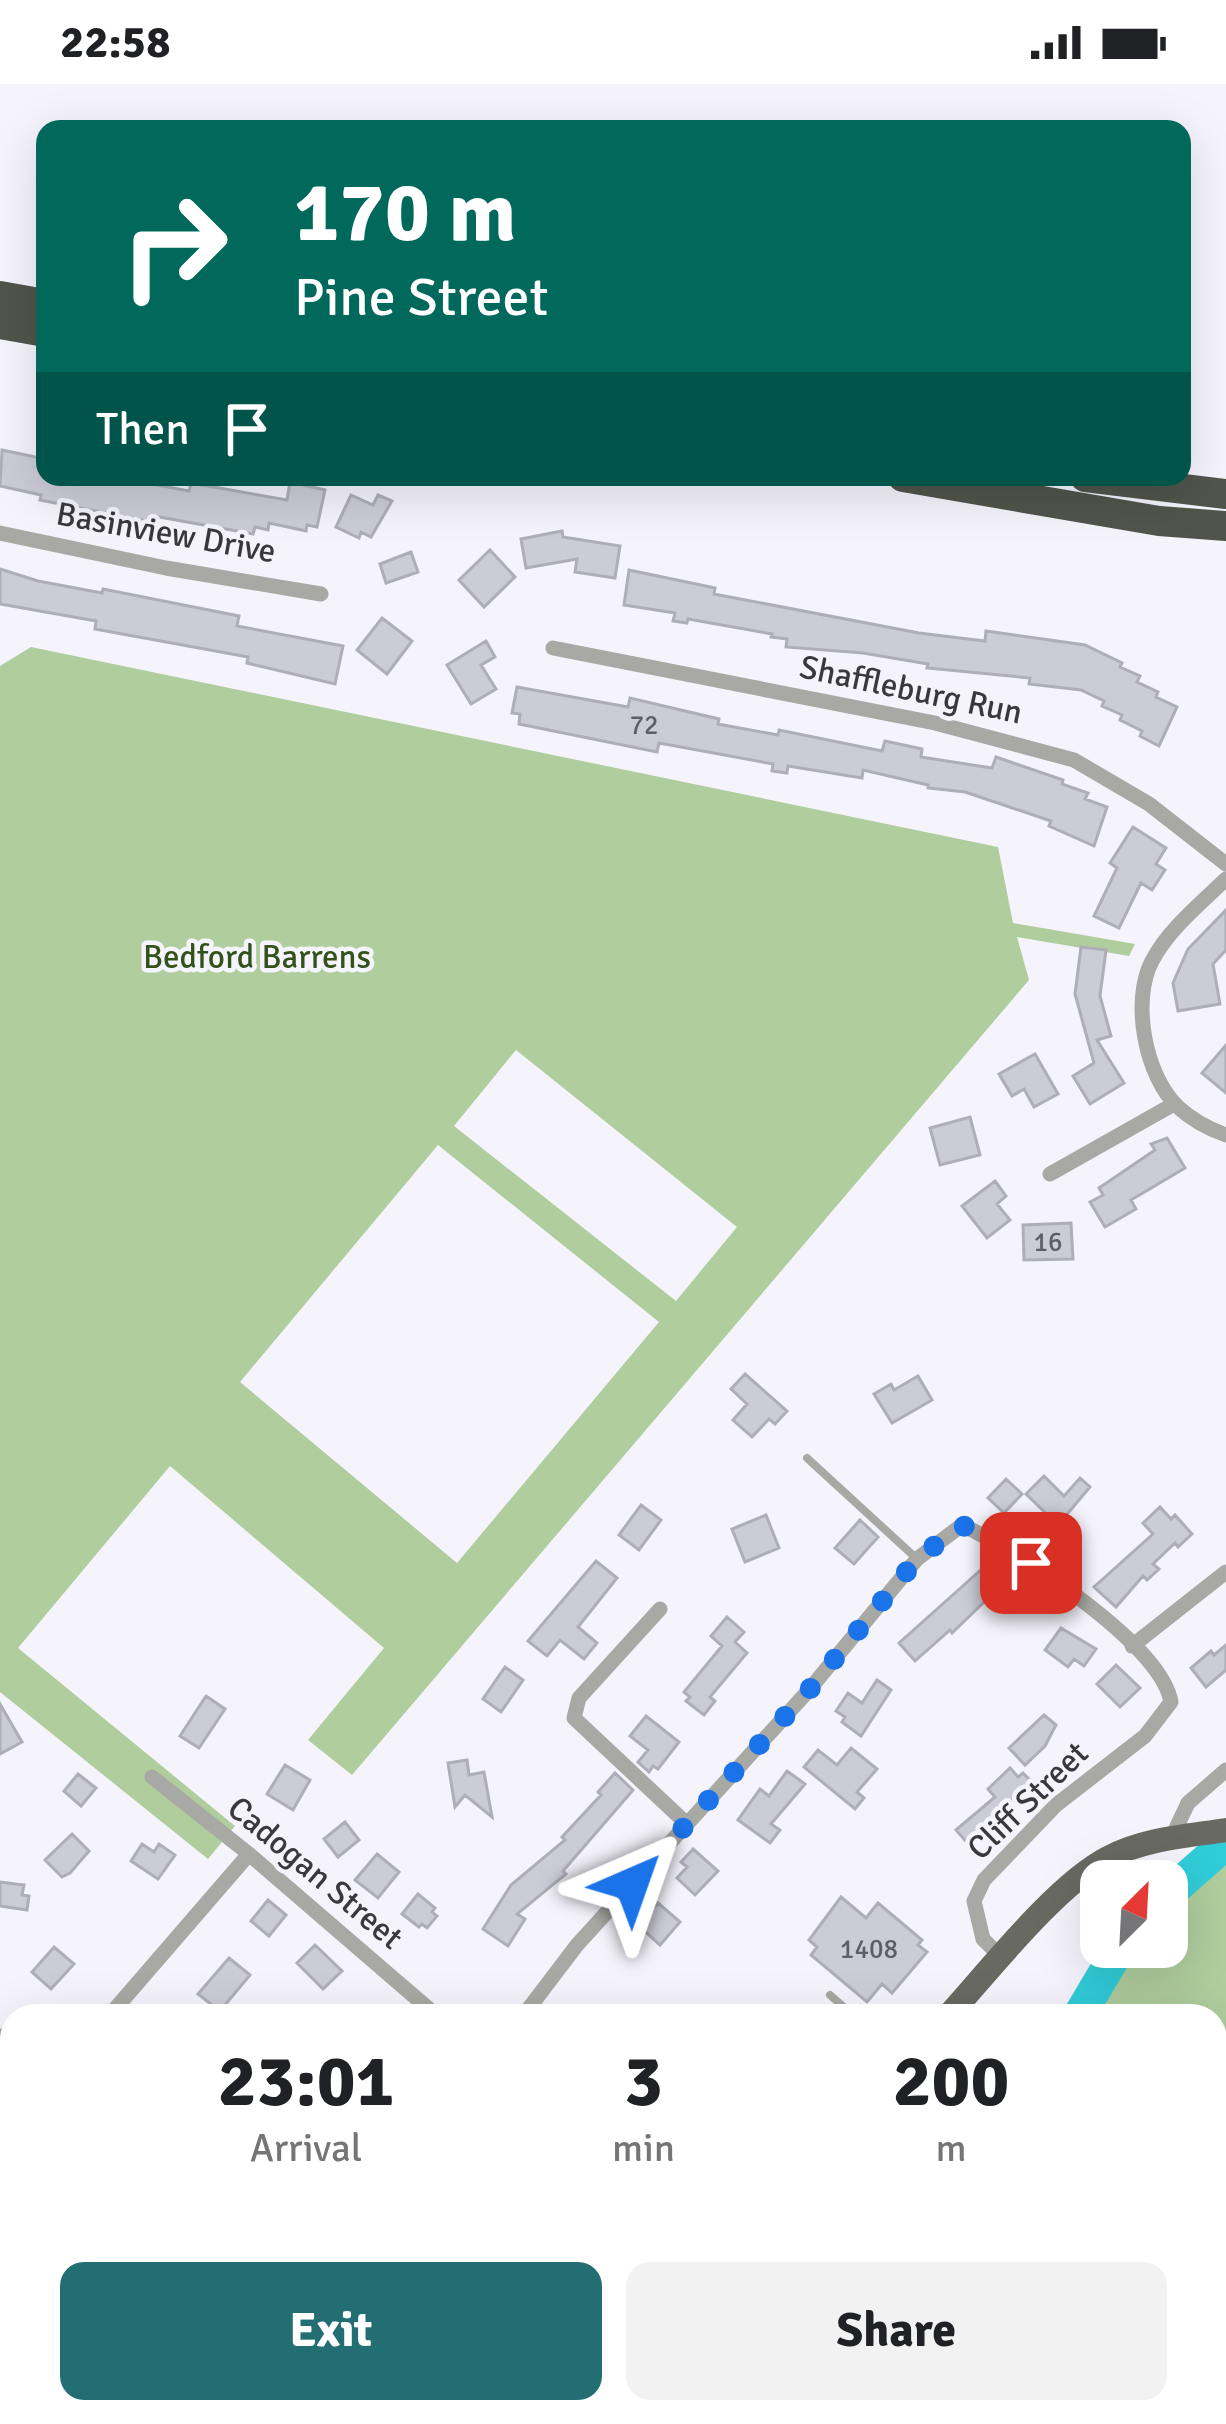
<!DOCTYPE html>
<html lang="en">
<head>
<meta charset="utf-8">
<style>
	:root { --surface:#fff; --page:#f2f2f2; --text:#202124; --muted:#757577; --accent:#236e72 }
	body { margin:0; font-family:Signika,sans-serif; background:var(--page); color:var(--text); height:100vh; display:flex; flex-direction:column; font-size:45px; white-space:nowrap }
	* { box-sizing:border-box; margin:0 }
	p { font-size:39px; color:var(--muted) }
	.icon { flex:none; width:66px; height:66px; fill:none; stroke:currentColor; stroke-width:2; stroke-linecap:round; stroke-linejoin:round }
	.map { position:relative; flex:1; overflow:hidden }
	.side { position:absolute; left:0px; top:1920px; width:1227px; height:420px; display:flex; flex-direction:column; background:var(--surface); border-radius:36px 36px 0 0; box-shadow:0 12px 48px #0002 }
	.side>* { flex:none }
	.top-card { position:absolute; left:36px; top:36px; width:1155px; height:366px; border-radius:24px; box-shadow:0 12px 48px #0002; background:#00695c; color:#fff; overflow:hidden }
	.needle { width:78px; rotate:24deg }
	.buttons { position:absolute; left:1080px; top:1776px; display:grid; gap:24px }
	.buttons a { display:grid; place-items:center; width:108px; height:108px; border-radius:24px; background:var(--surface); box-shadow:0 12px 48px #0002; font-size:60px }
	.pin { position:absolute; display:grid; place-items:center; width:102px; height:102px; color:#fff; margin:-51px; border-radius:24px; box-shadow:0 6px 18px #0006 }
	.me { position:absolute; width:132px; margin:-66px; rotate:43deg; stroke-linejoin:round; filter:drop-shadow(0 0 9px #0008) }
	.turn { display:flex; align-items:center; gap:42px; height:252px; padding:0 60px; font-size:54px }
	.turn .icon { width:156px; height:156px; stroke-width:2.5 }
	.turn b { display:block; font-size:84px; line-height:102px }
	.then { display:flex; align-items:center; height:114px; padding:0 60px; background:#0003; gap:24px; font-size:45px }
	.eta { display:flex; justify-content:space-evenly; align-items:center; height:204px; text-align:center }
	.eta b { font-size:72px; font-weight:700; line-height:84px }
	.button { display:flex; gap:24px; margin-top:auto; padding:24px 60px }
	.button a { flex:1; height:138px; border-radius:24px; background:var(--accent); color:#fff; font-size:48px; font-weight:700; line-height:138px; text-align:center }
	.button a+a { background:var(--page); color:var(--text) }
	.status { display:flex; justify-content:space-between; align-items:center; height:84px; padding:0 60px; background:var(--surface); direction:ltr }
	.status svg { height:33px; fill:currentColor }
	.map>svg:first-child { display:block }
</style>
</head>
<body>
<div class="status"><b>22:58</b><svg viewBox="0 0 49 12"><path d="M0 12V9h3v3zM5 12V6h3v6zM10 12V3h3v9zM15 12V0h3v12zM26 1h20v11H26zM47 4h2v5h-2z"/></svg></div>
<div class="map">
<svg width="1226" height="2340" viewBox="0 0 1226 2340">
	<rect width="100%" height="100%" fill="#f5f4fd"/>
	<path fill="#e7e6f9" d="M 12,2295 L 12,2328 L 156,2328 L 134,2340 L 0,2340 L 0,2301 Z
		M 276,2328 L 385,2328 L 359,2340 L 283,2340 Z"/>
	<path fill="#afcd9d" fill-rule="evenodd" d="M 31,563 L 998,763 L 1013,839 L 1135,860 L 1129,872 L 1017,853 L 1029,896 L 352,1691 L 308,1656 L 384,1564 L 170,1382 L 18,1564 L 235,1742 L 208,1775 L 0,1608 L 0,582 ZM 516,966 L 737,1143 L 676,1217 L 454,1042 ZM 438,1061 L 659,1238 L 457,1479 L 240,1298 Z
		M 1226,1776 L 1226,1971 L 1215,1987 L 1215,1932 L 1101,1932 L 1124,1863 L 1167,1863 L 1167,1820 L 1204,1785 Z
		M 185,2328 L 276,2328 L 283,2340 L 162,2340 Z"/>
	<path fill="#31ccd9" d="M 813,2328 L 1034,2328 L 1034,2340 L 797,2340 Z"/>
	<g fill="none" stroke-linecap="round" stroke-linejoin="round">
		<path stroke="#31ccd9" stroke-width="33" d="M 1167,1811 L 1226,1759
			M 1079,1932 L 1120,1863"/>
	</g>
	<path fill="#ccccd7" stroke="#aeaeb8" stroke-width="3" d="M 2,366 L 45,375 L 45,393 L 116,393 L 189,407 L 191,399 L 287,416 L 290,398 L 325,406 L 317,443 L 307,441 L 306,447 L 269,439 L 268,446 L 255,443 L 253,450 L 154,432 L 152,438 L 40,416 L 41,411 L 0,402 Z
		M 351,411 L 373,421 L 378,411 L 392,417 L 371,453 L 361,448 L 359,454 L 336,443 Z
		M 562,447 L 563,453 L 620,462 L 615,494 L 575,488 L 577,475 L 526,484 L 521,455 Z
		M 490,466 L 515,493 L 484,523 L 459,496 Z
		M 411,468 L 418,488 L 386,499 L 380,480 Z
		M 0,485 L 38,497 L 102,509 L 103,505 L 239,532 L 237,542 L 343,562 L 335,600 L 247,579 L 248,573 L 95,545 L 96,537 L 0,520 Z
		M 629,486 L 715,504 L 714,510 L 919,549 L 985,557 L 986,547 L 1085,561 L 1122,579 L 1120,583 L 1140,592 L 1137,598 L 1158,608 L 1156,613 L 1177,623 L 1159,662 L 1140,652 L 1142,647 L 1120,636 L 1122,631 L 1102,622 L 1104,617 L 1081,606 L 1029,600 L 1030,594 L 927,584 L 928,580 L 863,569 L 786,563 L 787,555 L 771,553 L 772,550 L 688,535 L 687,539 L 673,537 L 675,529 L 624,521 Z
		M 382,534 L 412,557 L 387,590 L 357,566 Z
		M 486,557 L 495,573 L 481,581 L 496,605 L 471,620 L 447,581 Z
		M 517,603 L 628,623 L 630,614 L 719,635 L 718,640 L 778,651 L 779,646 L 882,667 L 885,657 L 922,665 L 921,673 L 992,684 L 996,673 L 1063,696 L 1062,700 L 1088,709 L 1085,715 L 1107,723 L 1094,762 L 1049,742 L 1051,737 L 965,708 L 928,704 L 928,701 L 863,686 L 862,694 L 788,682 L 787,689 L 772,687 L 773,680 L 659,659 L 657,668 L 519,640 L 520,630 L 512,629 Z
		M 1133,743 L 1166,764 L 1156,780 L 1165,786 L 1152,806 L 1141,799 L 1119,844 L 1094,832 L 1117,784 L 1110,779 Z
		M 1226,826 L 1226,866 L 1213,880 L 1220,920 L 1178,927 L 1173,899 L 1188,865 Z
		M 1081,863 L 1106,866 L 1100,912 L 1111,952 L 1097,956 L 1124,999 L 1090,1020 L 1073,992 L 1094,979 L 1075,910 Z
		M 1226,961 L 1226,1009 L 1202,989 Z
		M 1035,970 L 1058,1010 L 1034,1023 L 1024,1005 L 1012,1012 L 999,990 Z
		M 970,1033 L 980,1071 L 940,1081 L 930,1044 Z
		M 1167,1054 L 1185,1084 L 1131,1116 L 1136,1125 L 1105,1143 L 1090,1118 L 1103,1111 L 1099,1104 L 1155,1066 L 1151,1060 Z
		M 995,1097 L 1006,1112 L 997,1120 L 1010,1136 L 987,1154 L 962,1122 Z
		M 1071,1139 L 1073,1175 L 1024,1176 L 1023,1141 Z
		M 745,1290 L 787,1327 L 775,1340 L 769,1335 L 752,1353 L 733,1336 L 747,1320 L 731,1305 Z
		M 918,1292 L 932,1316 L 892,1339 L 874,1310 L 891,1300 L 894,1306 Z
		M 1044,1392 L 1064,1412 L 1080,1394 L 1090,1403 L 1058,1441 L 1026,1410 Z
		M 1006,1395 L 1022,1410 L 1004,1429 L 988,1414 Z
		M 641,1421 L 661,1436 L 639,1466 L 619,1451 Z
		M 1160,1423 L 1171,1435 L 1175,1431 L 1192,1450 L 1178,1463 L 1175,1459 L 1153,1480 L 1159,1485 L 1147,1496 L 1143,1492 L 1116,1523 L 1094,1503 L 1153,1450 L 1143,1439 Z
		M 766,1431 L 779,1464 L 745,1478 L 732,1445 Z
		M 860,1436 L 878,1453 L 854,1480 L 835,1464 Z
		M 993,1475 L 1010,1493 L 952,1549 L 950,1546 L 915,1577 L 899,1559 Z
		M 596,1477 L 617,1494 L 578,1543 L 597,1559 L 584,1575 L 560,1556 L 547,1572 L 528,1557 Z
		M 727,1533 L 744,1548 L 735,1558 L 747,1569 L 710,1613 L 715,1617 L 704,1631 L 686,1617 L 690,1613 L 684,1608 L 722,1562 L 711,1552 Z
		M 1061,1544 L 1096,1565 L 1084,1582 L 1074,1575 L 1068,1583 L 1045,1566 Z
		M 1226,1561 L 1226,1586 L 1206,1603 L 1191,1584 L 1211,1567 L 1214,1571 Z
		M 1116,1581 L 1140,1604 L 1120,1623 L 1097,1600 Z
		M 505,1583 L 523,1596 L 501,1628 L 483,1615 Z
		M 877,1596 L 891,1606 L 861,1652 L 842,1638 L 845,1633 L 836,1627 L 848,1609 L 862,1619 Z
		M 206,1612 L 225,1625 L 199,1664 L 180,1652 Z
		M 0,1620 L 22,1658 L 0,1670 Z
		M 1044,1631 L 1056,1641 L 1045,1662 L 1025,1681 L 1009,1664 Z
		M 646,1632 L 679,1658 L 658,1685 L 653,1682 L 649,1688 L 638,1678 L 648,1666 L 630,1652 Z
		M 851,1664 L 877,1685 L 857,1708 L 864,1714 L 855,1725 L 804,1683 L 818,1666 L 837,1681 Z
		M 467,1676 L 469,1691 L 484,1688 L 492,1733 L 465,1711 L 455,1723 L 448,1679 Z
		M 285,1681 L 310,1696 L 293,1726 L 267,1710 Z
		M 1010,1684 L 1018,1693 L 1023,1689 L 1032,1698 L 990,1736 L 994,1741 L 970,1762 L 956,1746 L 995,1713 L 988,1705 Z
		M 787,1687 L 805,1700 L 771,1740 L 780,1746 L 770,1759 L 738,1736 L 760,1705 L 769,1712 Z
		M 615,1689 L 633,1706 L 563,1787 L 566,1790 L 517,1830 L 525,1835 L 508,1862 L 483,1845 L 511,1801 L 565,1756 L 562,1753 L 601,1711 L 598,1708 Z
		M 78,1690 L 96,1704 L 81,1722 L 64,1707 Z
		M 345,1738 L 359,1756 L 338,1773 L 324,1755 Z
		M 72,1750 L 89,1767 L 70,1789 L 62,1793 L 45,1776 Z
		M 142,1760 L 154,1768 L 159,1760 L 175,1771 L 158,1795 L 131,1777 Z
		M 693,1765 L 718,1787 L 695,1811 L 677,1794 L 687,1783 L 681,1778 Z
		M 377,1770 L 399,1788 L 378,1814 L 355,1796 Z
		M 0,1798 L 24,1801 L 22,1811 L 29,1812 L 27,1826 L 0,1822 Z
		M 418,1810 L 435,1824 L 432,1828 L 437,1832 L 427,1844 L 422,1840 L 419,1843 L 402,1830 Z
		M 841,1813 L 866,1834 L 878,1819 L 922,1856 L 918,1861 L 927,1868 L 892,1909 L 882,1900 L 867,1918 L 811,1871 L 817,1863 L 809,1856 Z
		M 268,1816 L 286,1831 L 269,1852 L 251,1837 Z
		M 658,1819 L 680,1838 L 660,1861 L 638,1841 Z
		M 315,1861 L 342,1887 L 323,1905 L 297,1879 Z
		M 54,1863 L 74,1880 L 51,1905 L 32,1888 Z
		M 229,1874 L 250,1891 L 220,1927 L 198,1910 Z"/>
	<g fill="none" stroke-linecap="round" stroke-linejoin="round">
		<path stroke="#a8a9a4" stroke-width="8" d="M 807,1374 L 916,1474
			M 830,1911 L 854,1932
			M 1215,2200 L 1226,2193
			M 0,2269 L 10,2263
			M 334,2340 L 358,2328
			M 1149,2340 L 1157,2328"/>
		<path stroke="#a8a9a4" stroke-width="15" d="M 0,449 L 166,484 L 321,510
			M 553,564 L 935,639 L 1074,676 L 1149,720 L 1226,780
			M 1226,795 C 1201,819 1168,846 1152,877 C 1131,917 1145,992 1178,1023 C 1192,1036 1209,1045 1226,1051
			M 1050,1090 L 1174,1020
			M 660,1525 L 579,1614 L 574,1634 L 687,1740
			M 1132,1562 L 1226,1488
			M 152,1693 L 249,1770 L 437,1932
			M 1171,1755 L 1188,1719 L 1226,1686
			M 109,1932 L 249,1770
			M 523,1932 L 577,1861 L 809,1606 L 917,1475 L 962,1441 C 1015,1466 1161,1559 1171,1618 L 1145,1652 L 1056,1721 L 984,1796 L 974,1817 L 983,1855 L 1000,1872
			M 0,1952 L 12,1968
			M 0,2069 L 12,2063
			M 1126,2328 L 1127,2340
			M 652,2340 L 667,2328"/>
		<path stroke="#686a62" stroke-width="24" d="M 948,1932 C 989,1887 1056,1801 1108,1774 C 1142,1755 1188,1752 1226,1746
			M 146,2340 L 168,2328"/>
		<path stroke="#51544a" stroke-width="30" d="M 0,212 L 45,220
			M 0,240 L 45,248
			M 903,393 L 1159,437 L 1226,442
			M 1085,393 L 1226,410"/>
		<defs>
			<path id="rail" d="M 1215,2030 L 1226,2028
				M 389,2340 L 412,2328"/>
		</defs>
		<use href="#rail" stroke="#8b8b91" stroke-width="10"/>
		<use href="#rail" stroke="#f5f4fd" stroke-width="6" stroke-dasharray="18" stroke-linecap="butt"/>
	</g>
	<g fill="none" stroke-linecap="round" stroke-linejoin="round">
		<path stroke="#1a73e8" stroke-width="21" stroke-dasharray="0 37.8" d="M 632,1800 L 809,1606 L 917,1475 L 962,1441 L 1031,1479"/>
	</g>
	<g text-anchor="middle" dominant-baseline="central" stroke-width="9" stroke-linejoin="round" paint-order="stroke">
		<g font-size="27" fill="#5e5e64">
			<text x="644" y="641">72</text>
			<text x="1048" y="1158">16</text>
			<text x="869" y="1865">1408</text>
		</g>
		<g font-size="33" fill="#39393d" stroke="#f5f4fd">
			<text transform="translate(166 449) rotate(10)">Basinview Drive</text>
			<text transform="translate(911 606) rotate(12)">Shaffleburg Run</text>
			<text transform="translate(1028 1717) rotate(-44)">Cliff Street</text>
			<text transform="translate(315 1789) rotate(40)">Cadogan Street</text>
		</g>
		<g font-size="33" fill="#33521a" stroke="#f5f4fd">
			<text x="257" y="873">Bedford Barrens</text>
		</g>
	</g>
</svg>
<div class="buttons">
<a><svg class="needle" viewBox="-14 -14 28 28"><path d="M0-13l5 13h-10z" fill="#e53935"/><path d="M0 13l5-13h-10z" fill="#757577"/></svg></a>
</div>
<div class="pin" style="left:1031px;top:1479px;background:#d93025"><svg class="icon" aria-label="arrive" viewBox="0 0 24 24"><path d="M6 21V4h12l-3 4 3 4H6"/></svg></div>
<svg class="me" style="left:632px;top:1800px" viewBox="-20 -20 40 40"><path d="M0-17L14 15 0 8-14 15z" fill="#1a73e8" stroke="#fff" stroke-width="4"/></svg>
<div class="top-card">
<div class="turn"><svg class="icon" aria-label="right" viewBox="0 0 24 24"><path d="M7 20v-9h11M14 6l5 5-5 5"/></svg><div><b>170 m</b>Pine Street</div></div>
<div class="then">Then<svg class="icon" aria-label="arrive" viewBox="0 0 24 24"><path d="M6 21V4h12l-3 4 3 4H6"/></svg></div>
</div>
<section class="side">
<div class="eta">
<div><b>23:01</b><p>Arrival</p></div>
<div><b>3</b><p>min</p></div>
<div><b>200</b><p>m</p></div>
</div>
<div class="button"><a>Exit</a><a>Share</a></div>
</section>
</div>
</body>
</html>
